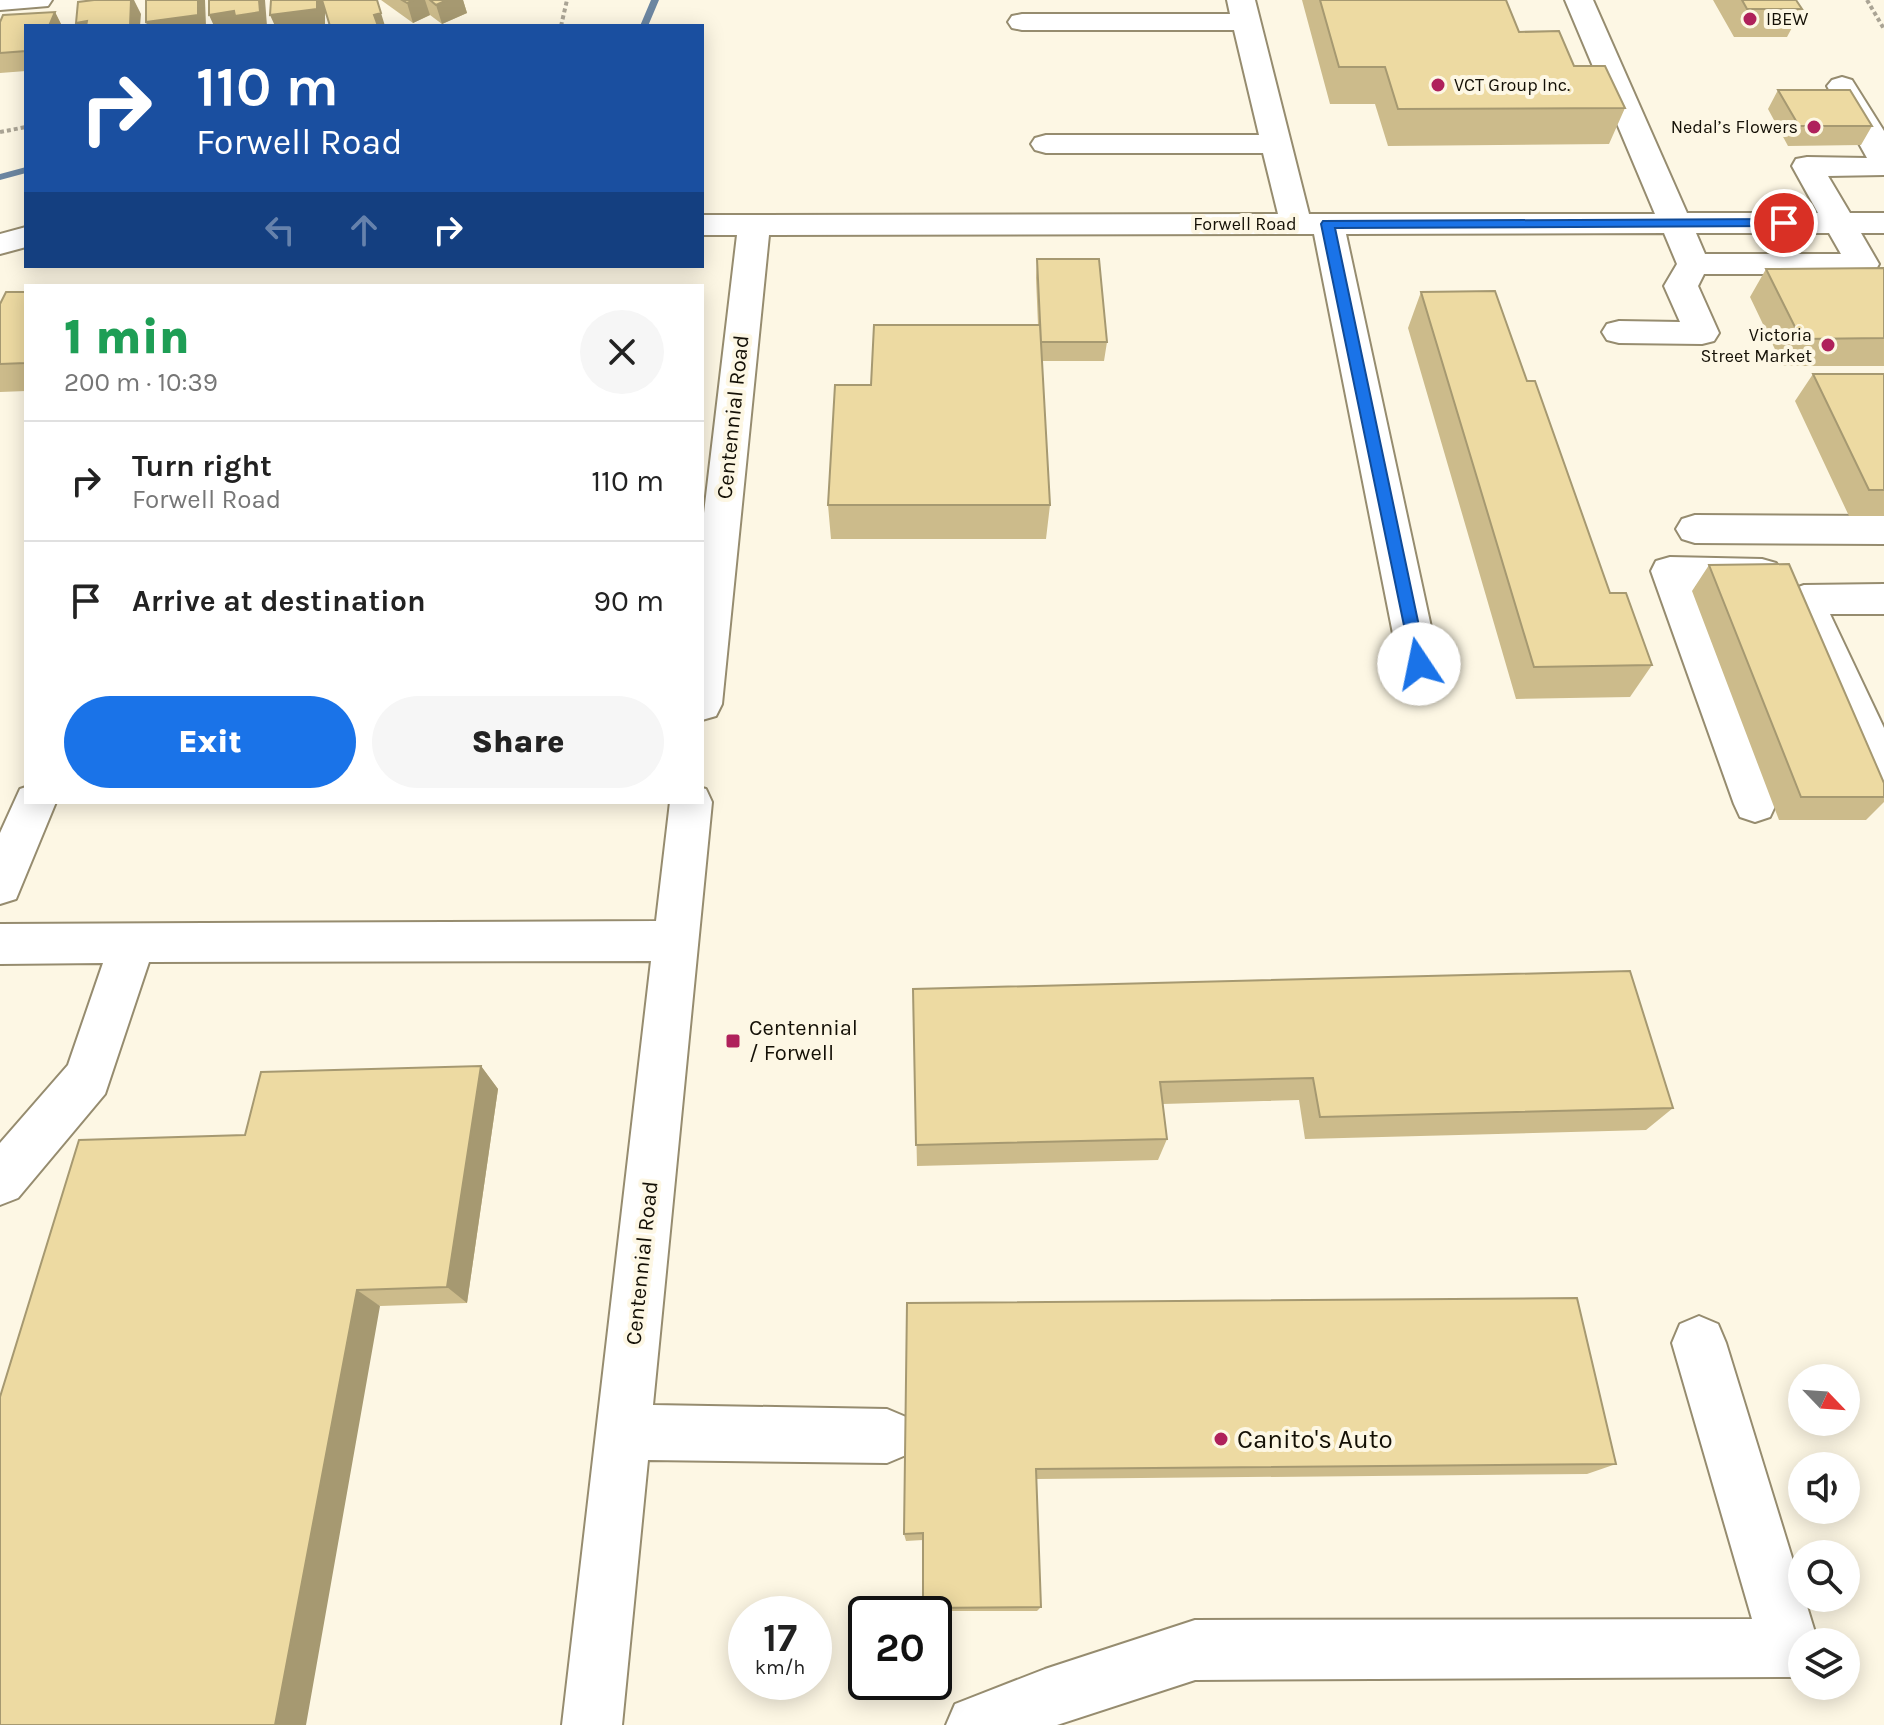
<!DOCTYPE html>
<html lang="en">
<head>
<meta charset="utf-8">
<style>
	:root { --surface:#fff; --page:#f6f6f6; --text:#222; --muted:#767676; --line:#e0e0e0; --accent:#1a73e8 }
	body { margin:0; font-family:Karla,sans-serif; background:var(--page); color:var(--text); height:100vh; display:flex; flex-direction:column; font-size:30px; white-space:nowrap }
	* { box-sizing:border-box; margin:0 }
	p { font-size:26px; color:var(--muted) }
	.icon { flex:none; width:44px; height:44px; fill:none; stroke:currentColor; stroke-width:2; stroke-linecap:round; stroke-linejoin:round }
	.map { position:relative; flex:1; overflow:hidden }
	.sheet { position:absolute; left:24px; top:284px; width:680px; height:520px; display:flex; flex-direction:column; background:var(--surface); border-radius:0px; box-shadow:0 4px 20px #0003 }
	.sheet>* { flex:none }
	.top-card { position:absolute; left:24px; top:24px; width:680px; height:244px; border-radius:0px; box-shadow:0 4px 20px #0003; background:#1a4fa0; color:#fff; overflow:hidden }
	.needle { width:52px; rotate:115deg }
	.tools { position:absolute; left:1788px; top:1364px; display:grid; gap:16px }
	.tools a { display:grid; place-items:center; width:72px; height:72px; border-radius:50%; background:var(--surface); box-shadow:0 4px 20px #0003; font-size:40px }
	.speed { position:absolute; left:728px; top:1596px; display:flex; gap:16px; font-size:40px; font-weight:700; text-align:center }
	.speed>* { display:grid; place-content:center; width:104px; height:104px; border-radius:50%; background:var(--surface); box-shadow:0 4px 20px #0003; line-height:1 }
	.speed small { font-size:20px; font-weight:400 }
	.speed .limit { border:4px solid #111; border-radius:12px; background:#fff; color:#111 }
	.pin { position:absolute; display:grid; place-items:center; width:68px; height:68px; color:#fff; margin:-34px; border:4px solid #fff; border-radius:50%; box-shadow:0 2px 8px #0007 }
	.me { position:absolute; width:88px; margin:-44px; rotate:349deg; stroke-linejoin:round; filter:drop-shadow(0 0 6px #0008) }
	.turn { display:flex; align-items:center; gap:28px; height:168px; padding:0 40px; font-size:36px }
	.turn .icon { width:104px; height:104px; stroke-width:2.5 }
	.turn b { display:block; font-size:56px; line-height:68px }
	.lanes { display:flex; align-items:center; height:76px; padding:0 40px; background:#0003; justify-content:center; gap:40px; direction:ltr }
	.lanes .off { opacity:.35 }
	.round { display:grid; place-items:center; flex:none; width:84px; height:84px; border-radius:42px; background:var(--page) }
	.summary { display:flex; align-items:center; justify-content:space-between; height:136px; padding:0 40px }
	h1 { font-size:48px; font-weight:800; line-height:60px; color:#1e9e55 }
	.button { display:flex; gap:16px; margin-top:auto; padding:16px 40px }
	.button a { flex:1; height:92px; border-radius:48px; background:var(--accent); color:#fff; font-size:32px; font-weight:800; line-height:92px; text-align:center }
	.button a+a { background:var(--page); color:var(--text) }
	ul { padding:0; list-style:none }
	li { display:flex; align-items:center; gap:24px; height:120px; padding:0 40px; border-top:2px solid var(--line) }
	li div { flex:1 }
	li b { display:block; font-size:30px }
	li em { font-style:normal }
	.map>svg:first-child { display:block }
</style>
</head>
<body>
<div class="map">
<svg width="1884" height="1725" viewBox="0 0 1884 1725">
	<rect width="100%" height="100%" fill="#fdf7e4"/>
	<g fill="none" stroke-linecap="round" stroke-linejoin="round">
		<path fill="#6c86a1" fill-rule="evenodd" d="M 651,0 L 659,0 L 648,26 L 640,26 Z
			M 26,167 L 26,173 L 0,180 L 0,174 Z"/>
		<defs>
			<path id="minor" d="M 0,0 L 52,0 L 48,6 L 0,10 Z
				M 1227,0 L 1255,0 L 1309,214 L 1655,214 L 1565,0 L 1593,0 L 1687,213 L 1818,213 L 1792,166 L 1796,159 L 1807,157 L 1867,158 L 1827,86 L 1832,80 L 1842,77 L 1852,80 L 1884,131 L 1884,175 L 1828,176 L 1850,213 L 1884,213 L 1884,233 L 1861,233 L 1879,264 L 1875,271 L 1863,274 L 1704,274 L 1698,286 L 1719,333 L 1714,341 L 1702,344 L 1619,343 L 1607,340 L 1602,332 L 1607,324 L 1619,321 L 1680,322 L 1664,286 L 1677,264 L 1664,233 L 1346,234 L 1439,664 L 1433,675 L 1419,680 L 1405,675 L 1399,664 L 1314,234 L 769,235 L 722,704 L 716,716 L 702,720 L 702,530 L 737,235 L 702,235 L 702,215 L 1278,214 L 1263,153 L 1046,153 L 1035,150 L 1031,144 L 1035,138 L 1046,135 L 1259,135 L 1234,30 L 1022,30 L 1012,28 L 1008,22 L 1012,16 L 1022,14 L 1230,14 ZM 1696,233 L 1829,233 L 1841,254 L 1705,254 Z
				M 26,227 L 26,247 L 0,254 L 0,234 Z
				M 1695,515 L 1884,516 L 1884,544 L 1695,543 L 1682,539 L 1676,529 L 1682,519 Z
				M 1670,557 L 1762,559 L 1776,563 L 1781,573 L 1776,583 L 1762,587 L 1695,586 L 1776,804 L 1770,817 L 1755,822 L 1740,817 L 1734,804 L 1651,571 L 1656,561 Z
				M 1884,584 L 1884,614 L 1830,614 L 1884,728 L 1884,790 L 1869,785 L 1785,600 L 1790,590 L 1804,585 Z
				M 26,787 L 26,802 L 56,802 L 16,899 L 0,904 L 0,833 L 20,789 Z
				M 702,788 L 706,789 L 712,802 L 653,1405 L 887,1409 L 906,1417 L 914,1436 L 906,1455 L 887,1463 L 648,1460 L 622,1725 L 562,1725 L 651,961 L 149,962 L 105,1094 L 18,1198 L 0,1205 L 0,1143 L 68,1065 L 103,963 L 0,964 L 0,924 L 656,921 L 670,802 L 702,802 Z
				M 1699,1316 L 1718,1324 L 1726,1343 L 1818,1642 L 1802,1642 L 1802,1673 L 1790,1677 L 1195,1680 L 1057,1725 L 946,1725 L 955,1704 L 1045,1669 L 1195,1620 L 1752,1619 L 1672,1343 L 1680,1324 Z"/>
		</defs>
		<use href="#minor" stroke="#968c6f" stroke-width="4"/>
		<path stroke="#aaa495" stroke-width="4" stroke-dasharray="4 3" stroke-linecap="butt" d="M 1867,0 L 1884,29
			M 561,26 L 567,0
			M 0,132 L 26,127"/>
		<use href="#minor" fill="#fff" fill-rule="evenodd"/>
	</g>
	<path fill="#ccbb8b" d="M 381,0 L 463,0 L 467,13 L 442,24 L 430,15 L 413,23 Z
		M 1302,0 L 1506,0 L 1519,32 L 1574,66 L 1625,108 L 1609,144 L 1388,146 L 1375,104 L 1330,104 Z
		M 1713,0 L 1796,0 L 1802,9 L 1787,37 L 1734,37 Z
		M 55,12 L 62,26 L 26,26 L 26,71 L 0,73 L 0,22 Z
		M 1778,90 L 1872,126 L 1861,145 L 1788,146 L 1768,109 Z
		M 1037,259 L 1107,342 L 1104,361 L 1042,361 L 1050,505 L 1046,539 L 831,539 L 828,505 L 871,385 L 1038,325 L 1036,278 Z
		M 1884,268 L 1884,366 L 1783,366 L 1750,297 L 1766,269 Z
		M 26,292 L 26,391 L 0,392 L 0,304 Z
		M 1421,292 L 1527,381 L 1610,593 L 1652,665 L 1630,697 L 1516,699 L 1408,328 Z
		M 1813,374 L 1884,374 L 1884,516 L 1849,516 L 1795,401 Z
		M 1709,565 L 1884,783 L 1884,802 L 1866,820 L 1779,820 L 1692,591 Z
		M 913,989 L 1673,1108 L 1646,1130 L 1305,1139 L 1299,1100 L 1163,1104 L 1167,1139 L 1158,1160 L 917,1166 Z
		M 481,1066 L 498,1089 L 467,1303 L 380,1306 L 79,1140 L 245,1135 Z
		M 907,1303 L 1616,1464 L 1587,1474 L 1036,1479 L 1041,1607 L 1037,1611 L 924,1611 L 923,1540 L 906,1541 L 904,1534 Z"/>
	<path fill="#a69971" d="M 131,0 L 134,0 L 141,14 L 140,26 L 129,26 Z
		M 198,0 L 205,0 L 206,26 L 147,26 L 146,22 Z
		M 259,0 L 265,0 L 267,26 L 214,26 L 209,15 Z
		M 317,0 L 325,0 L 325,26 L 275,26 L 270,15 Z
		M 414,0 L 425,0 L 430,15 L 413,23 L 407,3 Z
		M 447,0 L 463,0 L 467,13 L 442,24 L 436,5 Z
		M 55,12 L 62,26 L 49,26 Z
		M 381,13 L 385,26 L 378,26 L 374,15 Z
		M 87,21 L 89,26 L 78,26 L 76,23 Z
		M 481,1066 L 498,1089 L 467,1303 L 447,1287 Z
		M 357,1290 L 380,1306 L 306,1725 L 275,1725 Z"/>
	<path fill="#eddaa2" stroke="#a69971" stroke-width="2" d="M 94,0 L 131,0 L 130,26 L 86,26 L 87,21 L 76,23 L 78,2 Z
		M 146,0 L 198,0 L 198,15 L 146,22 Z
		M 209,0 L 259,0 L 260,12 L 235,16 L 234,11 L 209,15 Z
		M 271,0 L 317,0 L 317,9 L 270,15 Z
		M 322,0 L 377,0 L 381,13 L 374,15 L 378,26 L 330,26 Z
		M 402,0 L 414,0 L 407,3 Z
		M 430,0 L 447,0 L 436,5 Z
		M 1320,0 L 1506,0 L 1519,32 L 1559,31 L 1574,66 L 1605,66 L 1625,108 L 1398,109 L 1385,67 L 1339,67 Z
		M 1742,0 L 1796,0 L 1802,9 L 1747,9 Z
		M 55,12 L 49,26 L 26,26 L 26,51 L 0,53 L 0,22 L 3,15 Z
		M 1778,90 L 1850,90 L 1872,126 L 1799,126 Z
		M 1037,259 L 1099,259 L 1107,342 L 1041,342 Z
		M 1884,268 L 1884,338 L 1801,339 L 1766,269 Z
		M 1495,291 L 1527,381 L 1535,381 L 1610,593 L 1626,593 L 1652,665 L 1534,667 L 1421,292 Z
		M 6,292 L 26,292 L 26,363 L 0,364 L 0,304 Z
		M 874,325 L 1040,325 L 1050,505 L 828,505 L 835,385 L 871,385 Z
		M 1813,374 L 1884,374 L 1884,490 L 1869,490 Z
		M 1789,564 L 1884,783 L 1884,797 L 1801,797 L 1709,565 Z
		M 1630,971 L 1673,1108 L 1320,1117 L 1313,1078 L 1160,1082 L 1167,1139 L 916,1145 L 913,989 Z
		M 481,1066 L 447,1287 L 357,1290 L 275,1725 L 0,1725 L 0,1397 L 79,1140 L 245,1135 L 261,1072 Z
		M 1577,1298 L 1616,1464 L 1036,1469 L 1041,1607 L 923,1608 L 923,1533 L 904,1534 L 907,1303 Z"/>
	<path fill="#1a73e8" stroke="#114b97" stroke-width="2" d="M 1784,219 L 1791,223 L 1789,226 L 1335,228 L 1427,664 L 1419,671 L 1413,669 L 1321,224 L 1323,221 Z"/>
	<g fill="#af215b" stroke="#fdf7e4" stroke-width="3">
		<circle cx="1750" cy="19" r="8"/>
		<circle cx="1438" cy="85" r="8"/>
		<circle cx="1814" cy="127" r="8"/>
		<circle cx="1828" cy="345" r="8"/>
		<rect x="725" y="1033" width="16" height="16" rx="4"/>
		<circle cx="1221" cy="1439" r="8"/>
	</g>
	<g text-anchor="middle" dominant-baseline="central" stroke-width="8" stroke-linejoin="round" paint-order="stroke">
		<g font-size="18" fill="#141006" stroke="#fdf7e4" text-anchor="start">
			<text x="1766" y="19">IBEW</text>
			<text x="1454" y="85">VCT Group Inc.</text>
			<text x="1798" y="127" text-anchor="end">Nedal’s Flowers</text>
			<text x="1812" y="335" text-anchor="end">Victoria<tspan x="1812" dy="21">Street Market</tspan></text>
		</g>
		<g font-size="18" fill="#141006" stroke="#fdf7e4">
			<text x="1245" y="224">Forwell Road</text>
		</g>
		<g font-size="22" fill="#141006" stroke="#fdf7e4">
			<text transform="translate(733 417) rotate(-84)">Centennial Road</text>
			<text transform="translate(642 1263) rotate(-84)">Centennial Road</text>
		</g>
		<g font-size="22" fill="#141006" stroke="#fdf7e4" text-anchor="start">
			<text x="749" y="1028">Centennial<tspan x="749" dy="25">/ Forwell</tspan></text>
		</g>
		<g font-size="26" fill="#141006" stroke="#fdf7e4" text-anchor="start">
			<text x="1237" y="1439">Canito's Auto</text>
		</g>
	</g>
</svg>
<div class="tools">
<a><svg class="needle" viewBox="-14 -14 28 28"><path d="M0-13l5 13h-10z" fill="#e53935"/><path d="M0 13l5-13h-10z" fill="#767676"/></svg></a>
<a><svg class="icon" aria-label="sound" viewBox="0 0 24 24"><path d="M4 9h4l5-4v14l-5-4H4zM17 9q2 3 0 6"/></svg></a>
<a><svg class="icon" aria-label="search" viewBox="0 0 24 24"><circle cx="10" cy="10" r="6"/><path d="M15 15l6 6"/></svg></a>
<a><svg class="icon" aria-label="layers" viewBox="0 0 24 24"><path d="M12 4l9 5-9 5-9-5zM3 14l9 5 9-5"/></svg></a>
</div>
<div class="speed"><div>17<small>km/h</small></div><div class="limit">20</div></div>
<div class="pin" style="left:1784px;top:223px;background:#d93025"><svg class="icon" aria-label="arrive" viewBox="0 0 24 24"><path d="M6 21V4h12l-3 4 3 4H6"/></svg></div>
<svg class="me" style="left:1419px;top:664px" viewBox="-20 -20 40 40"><circle r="19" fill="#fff"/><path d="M0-13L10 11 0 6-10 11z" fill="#1a73e8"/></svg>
<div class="top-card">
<div class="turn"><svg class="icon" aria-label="right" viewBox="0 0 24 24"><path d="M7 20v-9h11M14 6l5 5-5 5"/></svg><div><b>110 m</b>Forwell Road</div></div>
<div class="lanes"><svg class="icon off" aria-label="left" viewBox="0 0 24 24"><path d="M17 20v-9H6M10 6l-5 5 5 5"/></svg><svg class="icon off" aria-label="ahead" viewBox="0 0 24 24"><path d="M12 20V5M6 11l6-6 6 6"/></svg><svg class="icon" aria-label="right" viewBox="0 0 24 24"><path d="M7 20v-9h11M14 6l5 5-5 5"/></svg></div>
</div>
<section class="sheet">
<div class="summary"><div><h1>1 min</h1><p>200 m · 10:39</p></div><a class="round"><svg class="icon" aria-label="close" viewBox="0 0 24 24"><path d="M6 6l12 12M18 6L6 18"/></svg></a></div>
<ul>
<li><svg class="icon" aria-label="right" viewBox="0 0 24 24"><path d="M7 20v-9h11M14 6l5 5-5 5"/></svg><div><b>Turn right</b><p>Forwell Road</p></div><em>110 m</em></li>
<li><svg class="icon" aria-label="arrive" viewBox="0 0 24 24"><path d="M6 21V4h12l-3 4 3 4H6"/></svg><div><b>Arrive at destination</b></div><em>90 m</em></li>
</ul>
<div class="button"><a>Exit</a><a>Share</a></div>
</section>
</div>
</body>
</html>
